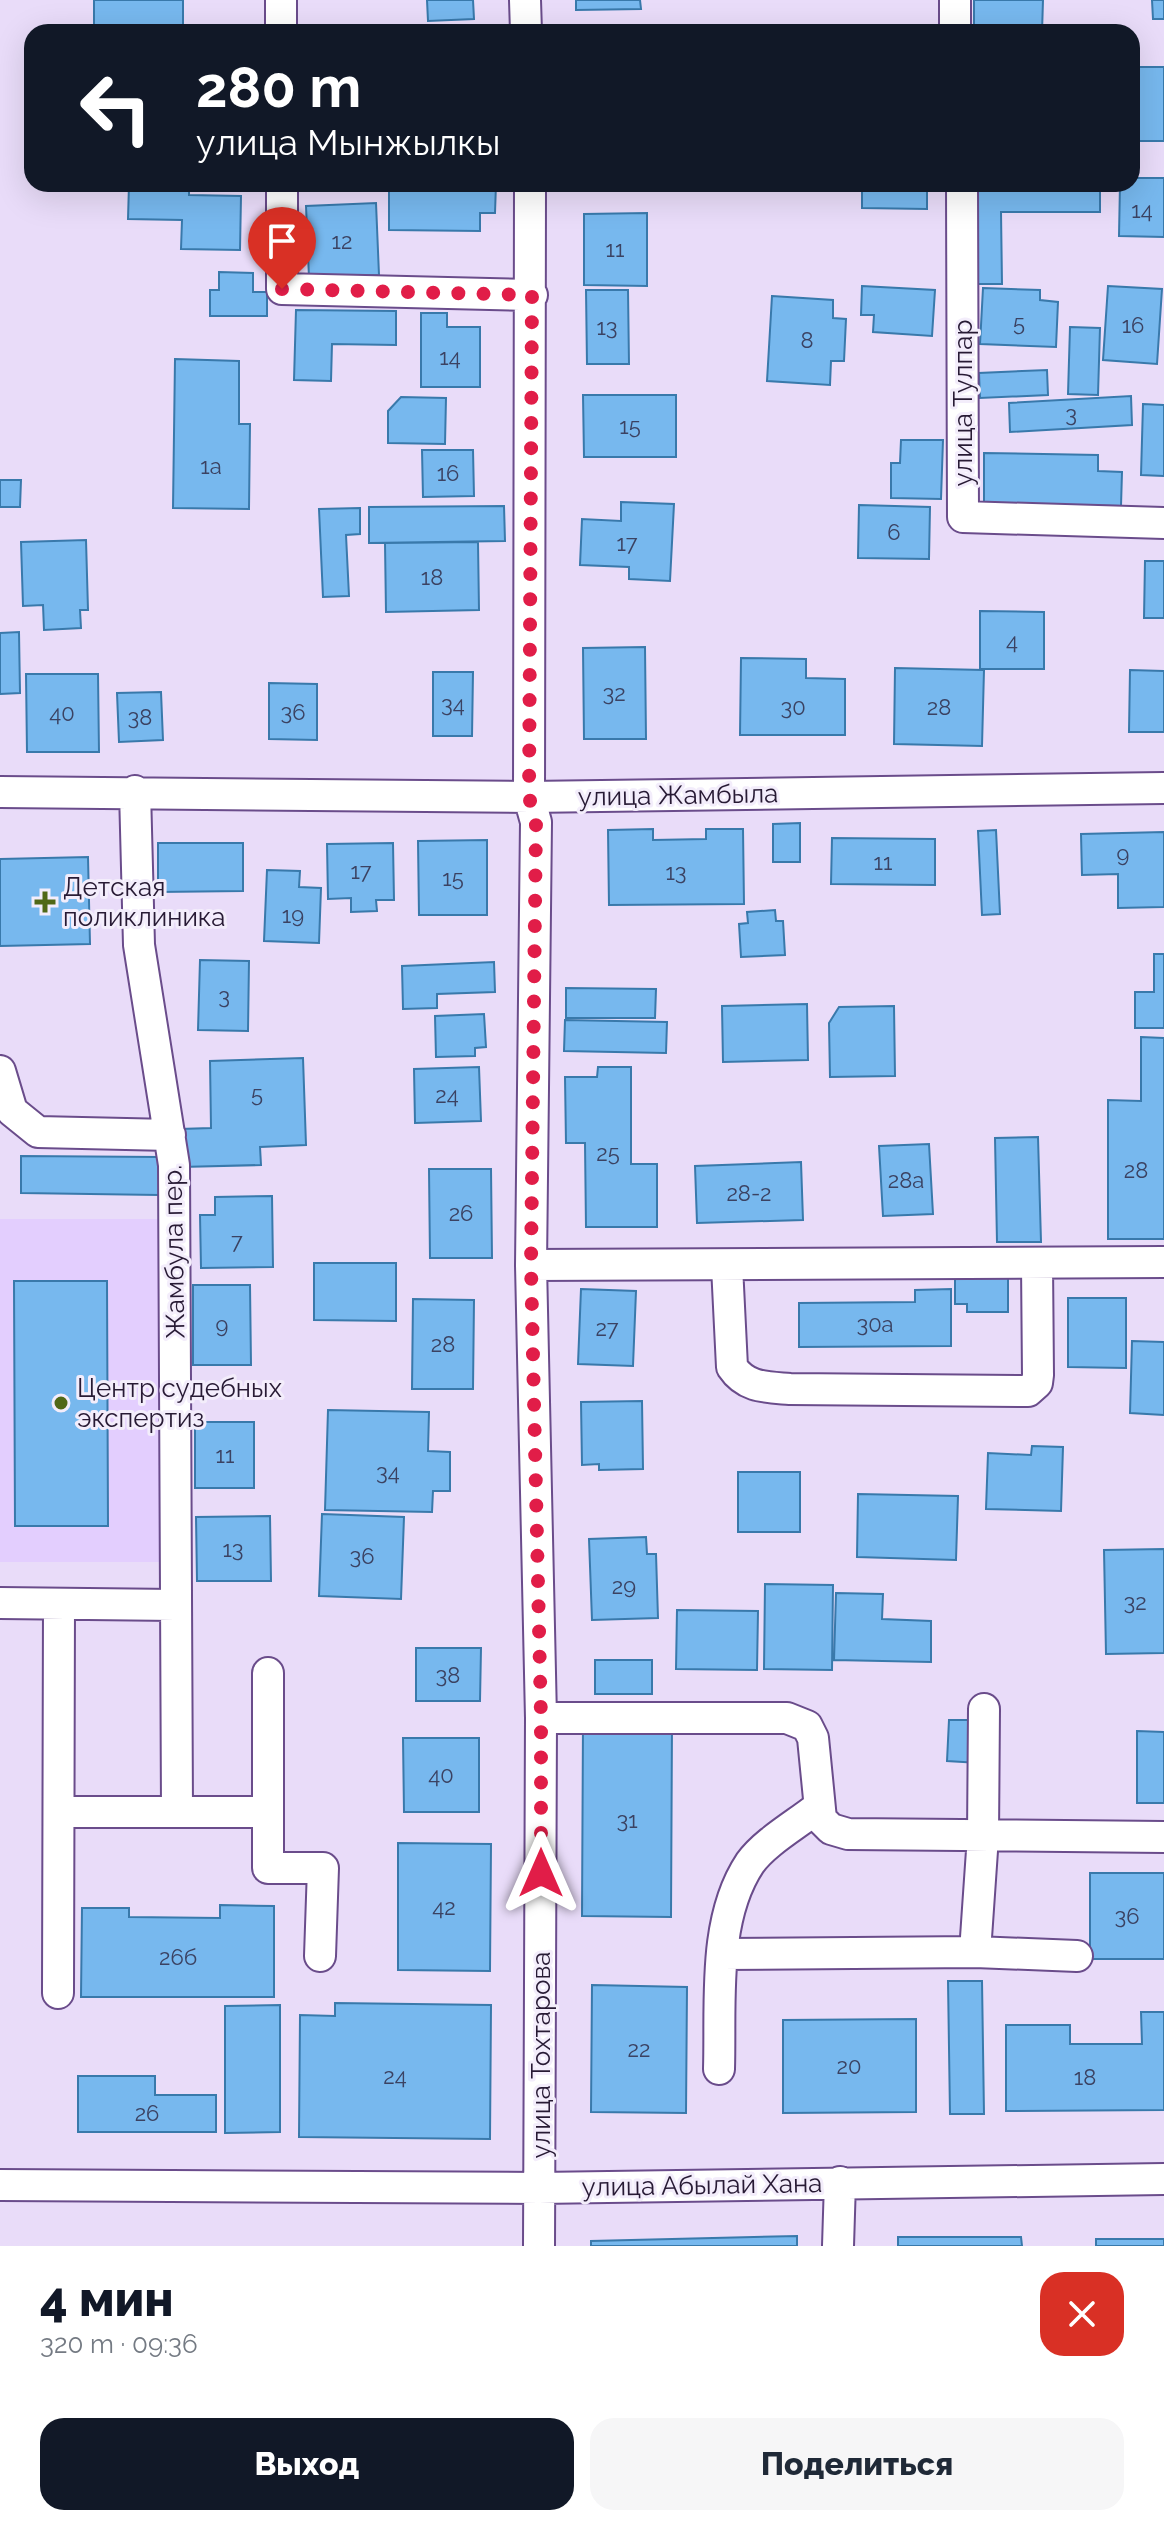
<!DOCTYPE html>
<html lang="ru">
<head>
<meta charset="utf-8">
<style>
	:root { --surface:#fff; --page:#f6f6f7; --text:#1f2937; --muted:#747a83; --accent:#111827 }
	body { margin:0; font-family:Raleway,sans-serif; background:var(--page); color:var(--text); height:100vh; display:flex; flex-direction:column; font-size:30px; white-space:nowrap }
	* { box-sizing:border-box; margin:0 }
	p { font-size:26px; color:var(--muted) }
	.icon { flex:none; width:44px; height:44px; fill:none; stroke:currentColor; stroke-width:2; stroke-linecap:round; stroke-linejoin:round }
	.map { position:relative; height:2246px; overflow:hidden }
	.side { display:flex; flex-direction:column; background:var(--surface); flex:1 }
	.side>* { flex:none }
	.top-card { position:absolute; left:24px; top:24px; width:1116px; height:168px; border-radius:24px; box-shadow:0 8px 32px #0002; background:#111827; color:#fff; overflow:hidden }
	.pin { position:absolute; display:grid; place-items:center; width:68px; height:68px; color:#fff; margin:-82px -34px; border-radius:50% 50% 50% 0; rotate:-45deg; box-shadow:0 0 8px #0007 }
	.pin .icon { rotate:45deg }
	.me { position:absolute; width:88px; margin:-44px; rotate:0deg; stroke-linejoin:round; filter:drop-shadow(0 0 6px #0008) }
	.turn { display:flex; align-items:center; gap:28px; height:168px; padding:0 40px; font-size:36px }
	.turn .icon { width:104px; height:104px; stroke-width:2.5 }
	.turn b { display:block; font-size:56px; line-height:68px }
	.round { display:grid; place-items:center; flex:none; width:84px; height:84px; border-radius:24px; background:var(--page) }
	.headline { display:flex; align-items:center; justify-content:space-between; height:136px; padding:0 40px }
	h1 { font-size:48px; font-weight:800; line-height:60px; color:var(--accent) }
	.action { display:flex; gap:16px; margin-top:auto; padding:16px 40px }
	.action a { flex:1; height:92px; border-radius:24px; background:var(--accent); color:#fff; font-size:32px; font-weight:800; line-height:92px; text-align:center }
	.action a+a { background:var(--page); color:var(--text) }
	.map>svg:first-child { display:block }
</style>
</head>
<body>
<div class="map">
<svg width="1164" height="2246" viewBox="0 0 1164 2246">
	<rect width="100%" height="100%" fill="#e9dcf9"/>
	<path fill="#e3cefe" d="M 0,1219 L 172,1219 L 173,1562 L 0,1562 Z"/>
	<path fill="#77b8ee" stroke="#3979ab" stroke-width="2" d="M 94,0 L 183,0 L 183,32 L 94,32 Z
		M 427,0 L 473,0 L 474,19 L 428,21 Z
		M 576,0 L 640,0 L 641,9 L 576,10 Z
		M 974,0 L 1043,0 L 1042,32 L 974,32 Z
		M 1152,0 L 1164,0 L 1164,19 L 1153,19 Z
		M 1132,67 L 1164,67 L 1164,141 L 1132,141 Z
		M 1132,178 L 1164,178 L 1164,237 L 1119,236 L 1120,184 L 1132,184 Z
		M 129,184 L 189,184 L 189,195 L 241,196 L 240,250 L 181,249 L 182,220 L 128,219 Z
		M 389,184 L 496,184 L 495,213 L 480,213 L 480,231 L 389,230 Z
		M 862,184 L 927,184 L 927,209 L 862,208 Z
		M 970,184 L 1100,184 L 1100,212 L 1001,212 L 1002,284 L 970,284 Z
		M 376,203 L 379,275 L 309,278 L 306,206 Z
		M 647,213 L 647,286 L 584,285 L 584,214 Z
		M 219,272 L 253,273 L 253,292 L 267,292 L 267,316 L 210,316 L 210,290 L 219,290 Z
		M 862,286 L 935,290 L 932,336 L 873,332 L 874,315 L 861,315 Z
		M 1108,286 L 1162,289 L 1157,364 L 1103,360 Z
		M 983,288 L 1040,290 L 1040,300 L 1058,302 L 1056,347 L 980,344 Z
		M 586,290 L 628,290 L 629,364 L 587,364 Z
		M 772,296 L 833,300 L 833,318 L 846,319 L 844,361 L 831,361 L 830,385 L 767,381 Z
		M 296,310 L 396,311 L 396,345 L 332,344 L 331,381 L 294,380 Z
		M 421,313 L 447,313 L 447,327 L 480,327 L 480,387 L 421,387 Z
		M 1070,327 L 1100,328 L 1098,395 L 1068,394 Z
		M 175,359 L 239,361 L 239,424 L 250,424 L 249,509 L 173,508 Z
		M 1047,370 L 1048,395 L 980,398 L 979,373 Z
		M 583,395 L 676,395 L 676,457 L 584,457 Z
		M 1131,396 L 1132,425 L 1010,432 L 1009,403 Z
		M 401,397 L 446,398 L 445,444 L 388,443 L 388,411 Z
		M 1143,404 L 1164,405 L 1164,476 L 1141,475 Z
		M 901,440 L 943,440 L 941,499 L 891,498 L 891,463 L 900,463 Z
		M 422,450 L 473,450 L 474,496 L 423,497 Z
		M 984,453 L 1098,455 L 1098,471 L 1122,472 L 1121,506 L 984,504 Z
		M 0,480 L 21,480 L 20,507 L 0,507 Z
		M 621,502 L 674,504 L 670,581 L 629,579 L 629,567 L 580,565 L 582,519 L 621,521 Z
		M 859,505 L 930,507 L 929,559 L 858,558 Z
		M 504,506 L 505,541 L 369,543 L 369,507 Z
		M 360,508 L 360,534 L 346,535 L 349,596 L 323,597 L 319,509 Z
		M 86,540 L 88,610 L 80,610 L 81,628 L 44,630 L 43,605 L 23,606 L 21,542 Z
		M 478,542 L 479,610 L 386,612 L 385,543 Z
		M 1145,561 L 1164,561 L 1164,618 L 1144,618 Z
		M 980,611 L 1044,612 L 1044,669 L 980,669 Z
		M 19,632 L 20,693 L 0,694 L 0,633 Z
		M 645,647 L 646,739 L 584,739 L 583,648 Z
		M 741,658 L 806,659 L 806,678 L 845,679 L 845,735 L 740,735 Z
		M 895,668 L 984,670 L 982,746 L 894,744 Z
		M 1130,670 L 1164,671 L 1164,732 L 1129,732 Z
		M 433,672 L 473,672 L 472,736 L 433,736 Z
		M 26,674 L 98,674 L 99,752 L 27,752 Z
		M 269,683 L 317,684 L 317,740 L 269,739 Z
		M 161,692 L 163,740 L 119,742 L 117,693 Z
		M 800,823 L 800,862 L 773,862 L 773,824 Z
		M 653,829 L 653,840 L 706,839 L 706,829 L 743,829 L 744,904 L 609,905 L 608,830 Z
		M 996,830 L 1000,914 L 982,915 L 978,831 Z
		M 1164,832 L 1164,907 L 1118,908 L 1118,874 L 1082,875 L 1081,834 Z
		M 832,838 L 935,839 L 935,885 L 831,884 Z
		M 487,840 L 487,915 L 419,915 L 418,841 Z
		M 158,843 L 243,843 L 243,891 L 158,892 Z
		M 393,843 L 394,900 L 376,900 L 377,911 L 351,912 L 351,898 L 328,899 L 327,844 Z
		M 88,857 L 90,944 L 0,946 L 0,859 Z
		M 267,870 L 300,871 L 299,887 L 321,888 L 319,943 L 264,941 Z
		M 775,910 L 776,921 L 783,921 L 785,955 L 741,957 L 739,924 L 748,923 L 747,912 Z
		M 1154,954 L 1164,954 L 1164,1028 L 1135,1028 L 1135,992 L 1154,992 Z
		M 200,960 L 249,961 L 248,1031 L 198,1030 Z
		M 494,962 L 495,992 L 437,994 L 437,1008 L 403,1009 L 402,966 Z
		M 566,988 L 656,989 L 655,1018 L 566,1018 Z
		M 807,1004 L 808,1060 L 723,1062 L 722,1006 Z
		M 894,1006 L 895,1076 L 830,1077 L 829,1023 L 839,1007 Z
		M 484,1014 L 486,1047 L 475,1048 L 475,1056 L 436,1057 L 435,1016 Z
		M 565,1020 L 667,1022 L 666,1053 L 564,1051 Z
		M 1141,1037 L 1164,1038 L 1164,1239 L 1108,1239 L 1108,1100 L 1141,1101 Z
		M 303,1058 L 306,1145 L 260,1147 L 261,1165 L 181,1167 L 180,1129 L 211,1128 L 210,1061 Z
		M 479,1067 L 481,1121 L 415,1123 L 414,1069 Z
		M 598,1067 L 631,1067 L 631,1164 L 657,1164 L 657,1227 L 586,1227 L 585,1143 L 566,1143 L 565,1077 L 597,1077 Z
		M 1038,1137 L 1041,1242 L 997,1242 L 995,1138 Z
		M 929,1144 L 933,1214 L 883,1216 L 879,1146 Z
		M 21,1156 L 160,1157 L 159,1195 L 21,1193 Z
		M 801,1162 L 803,1220 L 697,1223 L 695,1166 Z
		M 429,1169 L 491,1169 L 492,1258 L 430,1258 Z
		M 272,1196 L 273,1267 L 201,1268 L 200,1215 L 215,1215 L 215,1197 Z
		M 314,1263 L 396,1263 L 396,1321 L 314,1320 Z
		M 955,1275 L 1008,1275 L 1008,1312 L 967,1312 L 967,1304 L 955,1304 Z
		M 14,1281 L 107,1281 L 108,1526 L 15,1526 Z
		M 193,1285 L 250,1285 L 251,1365 L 193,1365 Z
		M 581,1289 L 636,1291 L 633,1366 L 578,1364 Z
		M 951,1289 L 951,1346 L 799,1347 L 799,1303 L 915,1302 L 915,1290 Z
		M 1068,1298 L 1126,1298 L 1126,1368 L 1068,1367 Z
		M 413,1299 L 474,1300 L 473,1389 L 412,1389 Z
		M 1132,1341 L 1164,1342 L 1164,1415 L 1130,1413 Z
		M 642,1401 L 643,1469 L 599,1470 L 599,1464 L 582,1465 L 581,1402 Z
		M 328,1410 L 429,1412 L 428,1451 L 450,1452 L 450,1491 L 433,1491 L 432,1512 L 325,1510 Z
		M 195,1422 L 254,1422 L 254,1488 L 195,1488 Z
		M 1032,1446 L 1063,1447 L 1061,1511 L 986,1509 L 988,1453 L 1031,1455 Z
		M 738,1472 L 800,1472 L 800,1532 L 738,1532 Z
		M 858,1494 L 958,1496 L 956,1560 L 857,1557 Z
		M 322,1514 L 404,1517 L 401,1599 L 319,1596 Z
		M 270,1516 L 271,1581 L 197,1581 L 196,1517 Z
		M 646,1537 L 647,1554 L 656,1554 L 658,1618 L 592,1620 L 589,1539 Z
		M 1164,1549 L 1164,1653 L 1106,1654 L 1104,1550 Z
		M 765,1584 L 833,1585 L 832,1670 L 764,1669 Z
		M 836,1593 L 883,1594 L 882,1619 L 931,1621 L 931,1662 L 834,1660 Z
		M 677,1610 L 758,1611 L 757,1670 L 676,1669 Z
		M 416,1648 L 481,1648 L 480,1701 L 416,1701 Z
		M 595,1660 L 652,1660 L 652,1694 L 595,1694 Z
		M 949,1720 L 980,1720 L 979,1763 L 947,1761 Z
		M 583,1722 L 672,1723 L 671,1917 L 582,1916 Z
		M 1137,1731 L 1164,1732 L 1164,1803 L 1137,1803 Z
		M 403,1738 L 479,1738 L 479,1812 L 404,1812 Z
		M 398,1843 L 491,1844 L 490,1971 L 398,1970 Z
		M 1090,1873 L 1164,1873 L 1164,1959 L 1090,1959 Z
		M 220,1905 L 274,1906 L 274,1997 L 81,1997 L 82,1908 L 129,1908 L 129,1917 L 220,1918 Z
		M 948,1981 L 982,1981 L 984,2114 L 950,2114 Z
		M 592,1985 L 687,1987 L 686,2113 L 591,2112 Z
		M 335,2003 L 491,2005 L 490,2139 L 299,2137 L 300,2015 L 335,2016 Z
		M 280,2005 L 280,2132 L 225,2133 L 225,2006 Z
		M 1141,2012 L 1164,2012 L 1164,2110 L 1006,2111 L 1006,2025 L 1070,2025 L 1070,2044 L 1142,2044 Z
		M 916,2019 L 916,2112 L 783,2113 L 783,2020 Z
		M 78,2076 L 155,2076 L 155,2095 L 216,2095 L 216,2132 L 78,2132 Z
		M 797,2236 L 797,2246 L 591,2246 L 591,2241 Z
		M 898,2237 L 1021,2237 L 1022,2246 L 898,2246 Z
		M 1096,2239 L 1164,2239 L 1164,2246 L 1096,2246 Z"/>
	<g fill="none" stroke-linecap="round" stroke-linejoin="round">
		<defs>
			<path id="street" d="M 281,0 L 281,32
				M 525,0 L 526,32
				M 955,0 L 955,32
				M 282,184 L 282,289 L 532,295
				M 530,184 L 529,797 L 536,822 L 531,1265 L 541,1718 L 539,2246
				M 962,184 L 963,517 L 1164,523
				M 135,791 L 139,945 L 174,1165 L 177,1811
				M 0,792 L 529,797 L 1164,788
				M 0,1071 L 12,1111 L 38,1132 L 170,1135
				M 531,1265 L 1164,1262
				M 727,1266 L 732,1367 C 746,1388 766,1387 790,1389 L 1028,1391 L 1037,1383 L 1038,1375 L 1037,1264
				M 0,1603 L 175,1605
				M 268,1673 L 268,1868 L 323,1868 L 320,1956
				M 541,1718 L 787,1718 L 807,1726 L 813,1738 L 821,1819 L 831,1829 L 848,1834 L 1164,1837
				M 60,1812 L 267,1812
				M 975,1952 L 983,1836 L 984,1709
				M 722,1954 L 975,1952 L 1077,1956
				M 58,1993 L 59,1604
				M 719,2069 C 721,2003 712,1920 750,1863 C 765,1842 797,1824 817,1808
				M 0,2185 L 539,2188 L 1164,2179
				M 838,2246 L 840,2182"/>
		</defs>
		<use href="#street" stroke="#6a4c8b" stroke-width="34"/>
		<use href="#street" stroke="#fff" stroke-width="30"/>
	</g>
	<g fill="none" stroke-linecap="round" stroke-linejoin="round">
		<path stroke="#e11d48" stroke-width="14" stroke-dasharray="0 25.2" d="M 282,289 L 532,295 L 529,797 L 536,822 L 531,1265 L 541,1718 L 541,1873"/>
	</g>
	<g fill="#506817" stroke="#f3edfb" stroke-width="3">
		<path d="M41 890h8v8h8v8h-8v8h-8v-8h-8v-8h8z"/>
		<circle cx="61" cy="1403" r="8"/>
	</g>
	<g text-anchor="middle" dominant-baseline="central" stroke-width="6" stroke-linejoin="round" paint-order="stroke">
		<g font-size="22" fill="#3b4262">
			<text x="1142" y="210">14</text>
			<text x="342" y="241">12</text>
			<text x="615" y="249">11</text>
			<text x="1019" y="323">5</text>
			<text x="1133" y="325">16</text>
			<text x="607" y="327">13</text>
			<text x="807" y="340">8</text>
			<text x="450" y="357">14</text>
			<text x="1071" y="414">3</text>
			<text x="630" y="426">15</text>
			<text x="211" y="466">1а</text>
			<text x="448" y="473">16</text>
			<text x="894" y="532">6</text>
			<text x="627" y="543">17</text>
			<text x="432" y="577">18</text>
			<text x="1012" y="641">4</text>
			<text x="614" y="693">32</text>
			<text x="453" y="704">34</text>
			<text x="793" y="707">30</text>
			<text x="939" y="707">28</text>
			<text x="293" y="712">36</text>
			<text x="62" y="713">40</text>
			<text x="140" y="717">38</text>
			<text x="1123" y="854">9</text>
			<text x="883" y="862">11</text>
			<text x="361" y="871">17</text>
			<text x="676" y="872">13</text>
			<text x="453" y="878">15</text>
			<text x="293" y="915">19</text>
			<text x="224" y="996">3</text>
			<text x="257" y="1094">5</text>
			<text x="447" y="1095">24</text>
			<text x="608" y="1153">25</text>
			<text x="1136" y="1170">28</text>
			<text x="906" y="1180">28а</text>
			<text x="749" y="1193">28-2</text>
			<text x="461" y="1213">26</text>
			<text x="237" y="1241">7</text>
			<text x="875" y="1324">30а</text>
			<text x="222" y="1325">9</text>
			<text x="607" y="1328">27</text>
			<text x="443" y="1344">28</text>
			<text x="225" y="1455">11</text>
			<text x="388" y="1472">34</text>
			<text x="233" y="1549">13</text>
			<text x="362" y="1556">36</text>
			<text x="624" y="1586">29</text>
			<text x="1135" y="1602">32</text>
			<text x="448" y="1675">38</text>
			<text x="441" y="1775">40</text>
			<text x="627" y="1820">31</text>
			<text x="444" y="1907">42</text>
			<text x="1127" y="1916">36</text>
			<text x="178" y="1957">26б</text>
			<text x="639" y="2049">22</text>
			<text x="849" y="2066">20</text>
			<text x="395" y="2076">24</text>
			<text x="1085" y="2077">18</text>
			<text x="147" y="2113">26</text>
		</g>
		<g font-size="26" fill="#271a34" stroke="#f3edfb">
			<text transform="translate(963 403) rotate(-90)">улица Тулпар</text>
			<text transform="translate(678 795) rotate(-1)">улица Жамбыла</text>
			<text transform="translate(174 1252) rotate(-91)">Жамбула пер.</text>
			<text transform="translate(541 2055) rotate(-90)">улица Тохтарова</text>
			<text transform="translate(702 2185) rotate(-1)">улица Абылай Хана</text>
		</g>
		<g font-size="26" fill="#271a34" stroke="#f3edfb" text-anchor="start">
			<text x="63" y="887">Детская<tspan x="63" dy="30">поликлиника</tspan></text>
			<text x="77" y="1388">Центр судебных<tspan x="77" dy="30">экспертиз</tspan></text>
		</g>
	</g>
</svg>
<div class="pin" style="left:282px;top:289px;background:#d93025"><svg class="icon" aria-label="arrive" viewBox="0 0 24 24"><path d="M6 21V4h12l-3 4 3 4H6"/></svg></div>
<svg class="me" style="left:541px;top:1873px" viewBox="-20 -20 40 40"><path d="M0-17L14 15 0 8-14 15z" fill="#e11d48" stroke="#fff" stroke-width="4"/></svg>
<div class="top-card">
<div class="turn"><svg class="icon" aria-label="left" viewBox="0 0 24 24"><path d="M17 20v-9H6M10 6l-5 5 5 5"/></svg><div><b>280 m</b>улица Мынжылкы</div></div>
</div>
</div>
<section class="side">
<div class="headline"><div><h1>4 мин</h1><p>320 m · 09:36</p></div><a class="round" style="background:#d93025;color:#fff"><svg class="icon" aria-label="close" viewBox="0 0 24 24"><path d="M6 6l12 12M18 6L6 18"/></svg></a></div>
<div class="action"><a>Выход</a><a>Поделиться</a></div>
</section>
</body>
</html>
